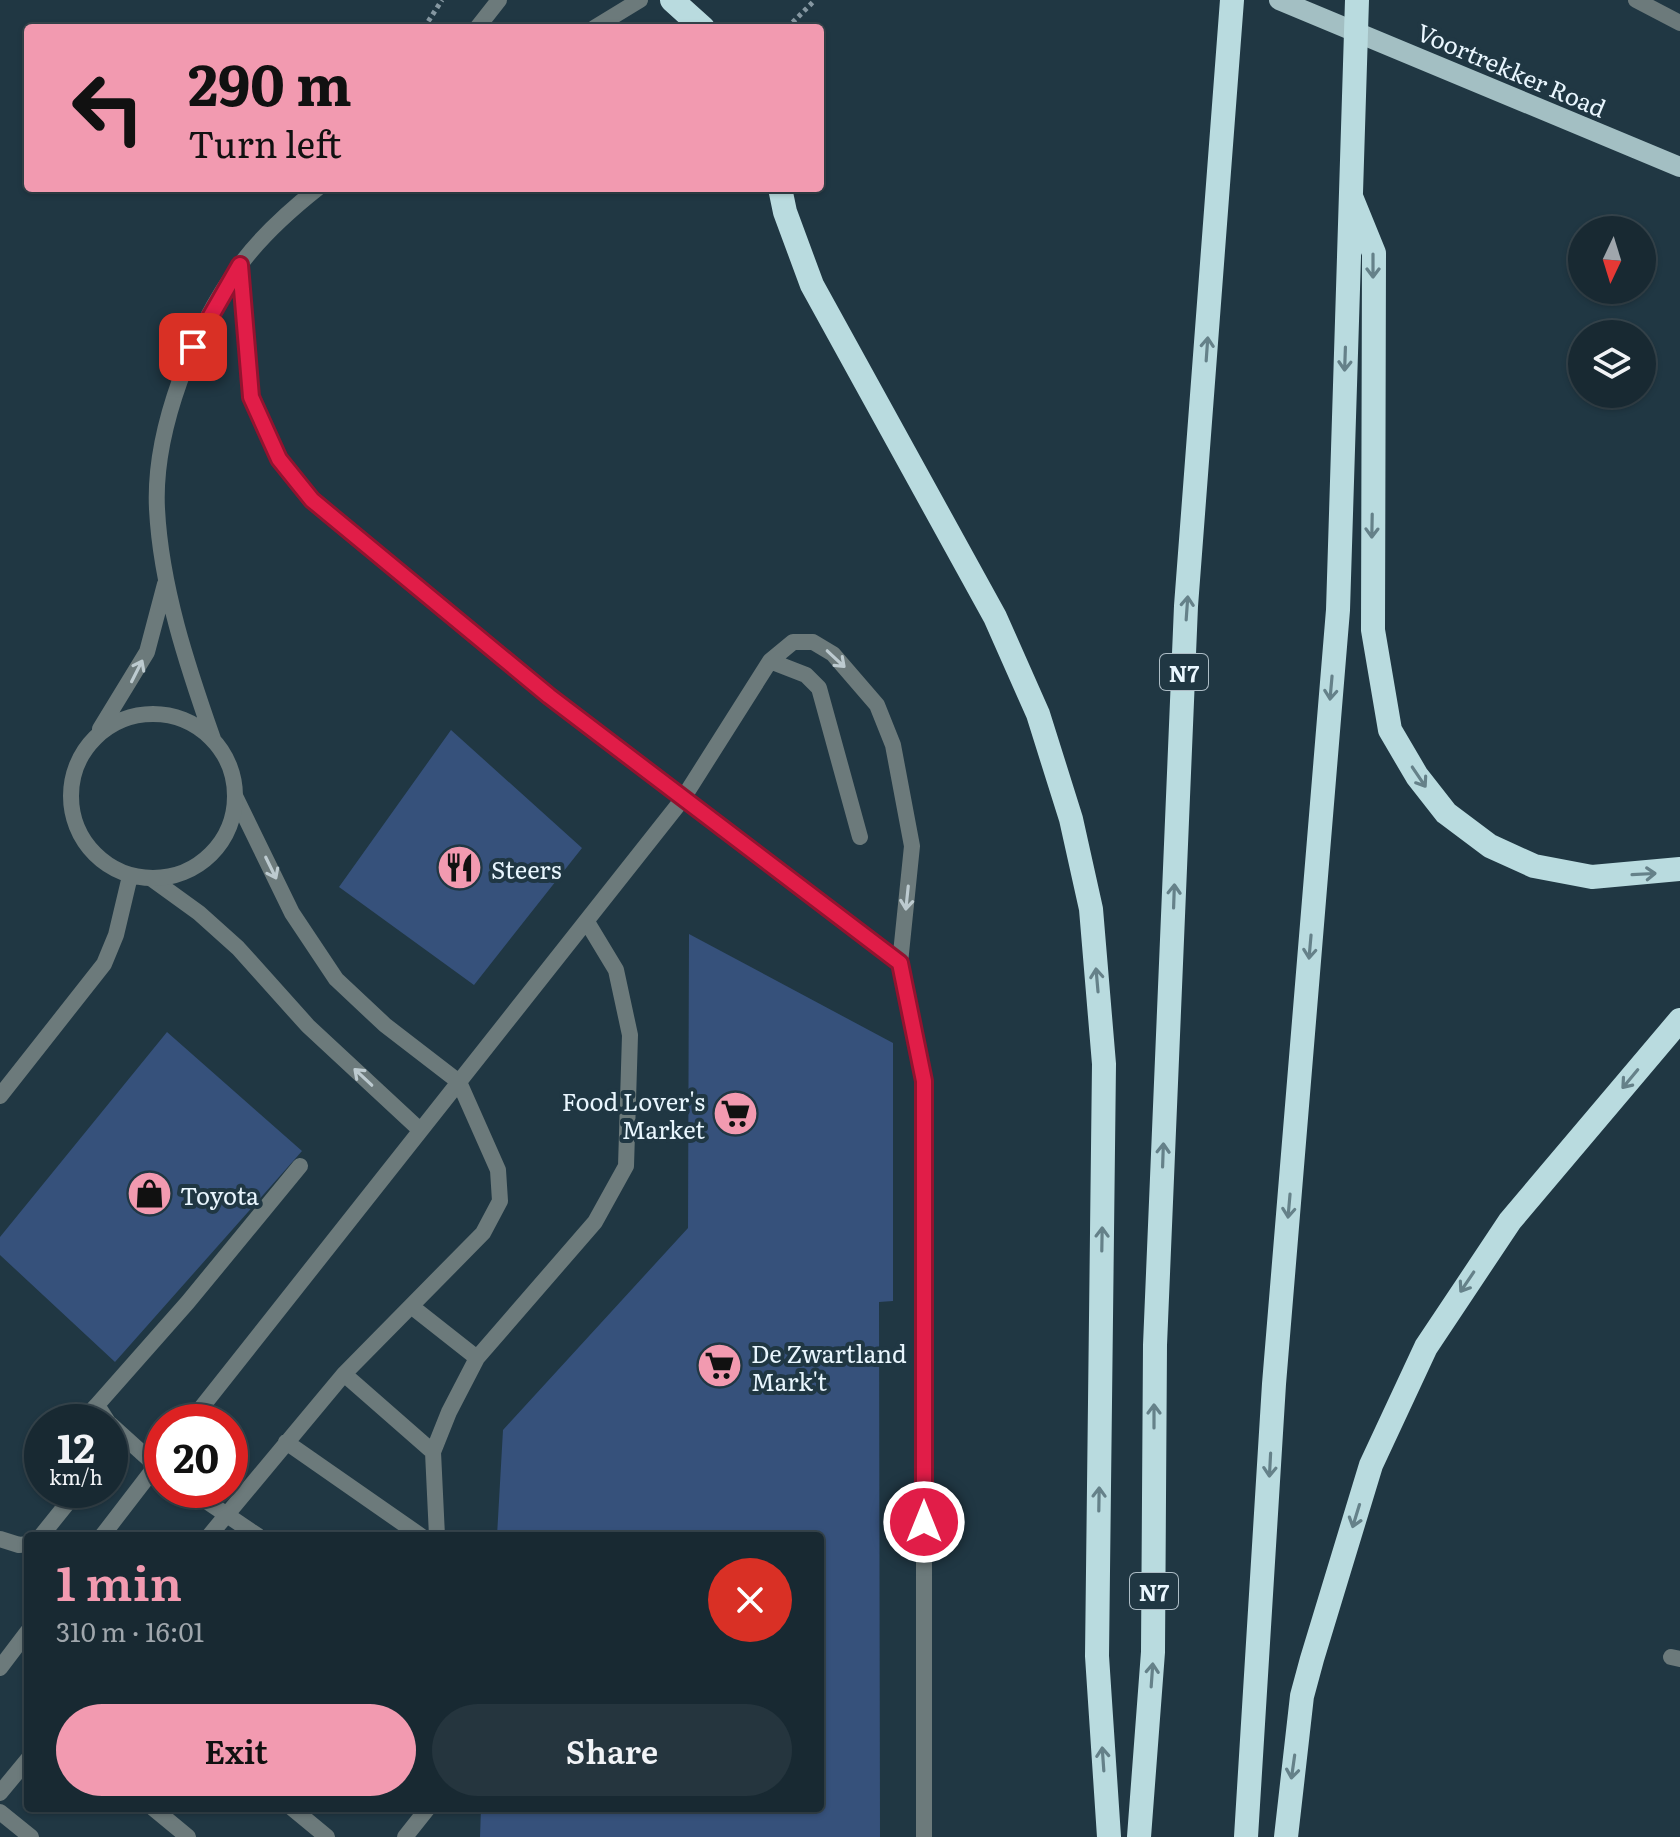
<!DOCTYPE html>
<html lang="en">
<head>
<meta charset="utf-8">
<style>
	:root { --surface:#182932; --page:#25353e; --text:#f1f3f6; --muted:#9fa6ac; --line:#36454d; --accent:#f29ab0 }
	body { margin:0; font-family:Literata,serif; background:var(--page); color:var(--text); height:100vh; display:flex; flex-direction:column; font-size:30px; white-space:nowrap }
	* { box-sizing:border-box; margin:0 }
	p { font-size:26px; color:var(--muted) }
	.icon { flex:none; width:44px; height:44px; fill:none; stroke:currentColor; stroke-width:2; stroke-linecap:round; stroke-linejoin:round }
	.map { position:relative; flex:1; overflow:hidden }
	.sheet { position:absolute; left:24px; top:1532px; width:800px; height:280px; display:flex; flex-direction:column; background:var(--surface); border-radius:8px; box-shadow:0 2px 6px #0004,0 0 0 2px var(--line) }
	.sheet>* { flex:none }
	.banner { position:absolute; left:24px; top:24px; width:800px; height:168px; border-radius:8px; box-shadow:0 2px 6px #0004,0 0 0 2px var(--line); background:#f29ab0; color:#111; overflow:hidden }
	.needle { width:52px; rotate:184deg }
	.controls { position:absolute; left:1568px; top:216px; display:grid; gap:16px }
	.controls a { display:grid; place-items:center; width:88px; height:88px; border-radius:50%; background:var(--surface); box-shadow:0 2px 6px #0004,0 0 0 2px var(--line); font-size:40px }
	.speed { position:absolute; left:24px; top:1404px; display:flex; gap:16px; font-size:40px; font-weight:700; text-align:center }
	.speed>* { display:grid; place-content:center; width:104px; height:104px; border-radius:50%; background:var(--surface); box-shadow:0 2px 6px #0004,0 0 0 2px var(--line); line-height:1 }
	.speed small { font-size:20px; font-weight:400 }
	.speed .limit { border:12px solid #d22; background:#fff; color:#111 }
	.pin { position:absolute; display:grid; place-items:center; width:68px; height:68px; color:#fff; margin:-34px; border-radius:16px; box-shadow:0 4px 12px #0006 }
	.me { position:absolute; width:88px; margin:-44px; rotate:0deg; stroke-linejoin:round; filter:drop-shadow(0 0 6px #0008) }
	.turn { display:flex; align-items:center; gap:28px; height:168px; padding:0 32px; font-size:36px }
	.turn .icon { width:104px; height:104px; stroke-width:2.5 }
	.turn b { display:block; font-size:56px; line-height:68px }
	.round { display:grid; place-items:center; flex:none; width:84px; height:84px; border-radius:42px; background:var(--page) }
	.summary { display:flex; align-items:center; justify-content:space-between; height:136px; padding:0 32px }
	h1 { font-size:48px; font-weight:600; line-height:60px; color:var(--accent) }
	.action { display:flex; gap:16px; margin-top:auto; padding:16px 32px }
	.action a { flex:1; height:92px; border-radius:48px; background:var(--accent); color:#111; font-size:32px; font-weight:600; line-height:92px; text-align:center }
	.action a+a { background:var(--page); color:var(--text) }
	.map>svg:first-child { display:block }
</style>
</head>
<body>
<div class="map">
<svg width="1680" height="1837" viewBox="0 0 1680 1837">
	<rect width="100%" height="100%" fill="#203743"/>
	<path fill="#36517b" d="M 451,730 L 582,848 L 474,985 L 339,887 Z
		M 689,934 L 893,1043 L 893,1301 L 879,1302 L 880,1837 L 480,1837 L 481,1808 L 820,1808 L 820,1536 L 497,1536 L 503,1430 L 688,1228 Z
		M 167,1032 L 302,1151 L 115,1362 L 0,1255 L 0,1237 Z"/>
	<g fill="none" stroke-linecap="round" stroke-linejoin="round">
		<path stroke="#8597a1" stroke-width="5" stroke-dasharray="4 4" stroke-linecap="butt" d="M 424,28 L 442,0
			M 787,28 L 815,0"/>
		<path stroke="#6c7a7b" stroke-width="16" d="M 1636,0 L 1680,23
			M 240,265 L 251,397 L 279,459 L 312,500 L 527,679 L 900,963 L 924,1081 L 924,1837
			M 770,661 L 806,675 L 819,688 L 860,837
			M 152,879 L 199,913 L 238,948 L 308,1026 L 420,1130
			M 411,1306 L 477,1358
			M 344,1374 L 433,1452
			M 81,1422 L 97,1405
			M 108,1422 L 97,1405 L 188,1302 L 300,1166
			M 190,1422 L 682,800 L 770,661 L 793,642 L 813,642 L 833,654 L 877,705 L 893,745 L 912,846 L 900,963
			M 110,1424 L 162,1471
			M 286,1442 L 421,1536
			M 190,1490 L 258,1536
			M 41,1536 L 78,1490
			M 102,1536 L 162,1458
			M 209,1536 L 344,1374 L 483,1233 L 500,1201 L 498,1170 L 459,1082 L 385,1025 L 336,979 L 292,913 L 236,798
			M 437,1536 L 433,1452 L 449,1412 L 477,1358 L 595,1222 L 626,1166 L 630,1035 L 616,970 L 587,922
			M 0,1539 L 19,1545 L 28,1544
			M 0,1668 L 28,1631
			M 0,1793 L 28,1759
			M 153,1808 L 188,1837
			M 292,1808 L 327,1837
			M 0,1812 L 31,1837
			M 405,1837 L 428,1808"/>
		<path stroke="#6c7a7b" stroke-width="16" d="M 1671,1657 L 1680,1659"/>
		<path stroke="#6c7a7b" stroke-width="16" d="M 477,28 L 499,0
			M 594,28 L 640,0
			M71 796a82 82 0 1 1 164 0a82 82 0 1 1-164 0Z
			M 100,729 L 147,652 L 165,584
			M 213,739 C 187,665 161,587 157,509 C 153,430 194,328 240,265 C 262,235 289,211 318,188
			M 0,1096 L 104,964 L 116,935 L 130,876"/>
		<path stroke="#a3bfc3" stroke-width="20" d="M 1279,0 L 1680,167"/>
		<path stroke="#b9dbdf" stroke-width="24" d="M 672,0 L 703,28
			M 780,188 L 785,212 L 812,285 L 995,617 L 1038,714 L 1071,819 L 1091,909 L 1104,1064 L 1097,1656 L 1109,1837
			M 1352,199 L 1374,253 L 1373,630 L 1390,730 L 1417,776 L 1446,813 L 1490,846 L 1534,866 L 1592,877 L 1680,869
			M 1139,1837 L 1153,1652 L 1155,1345 L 1186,606 L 1232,0
			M 1246,1837 L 1274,1384 L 1338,610 L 1357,0
			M 1286,1837 L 1302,1696 L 1312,1659 L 1371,1465 L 1426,1347 L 1510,1221 L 1680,1020"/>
	</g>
	<defs><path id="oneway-shaft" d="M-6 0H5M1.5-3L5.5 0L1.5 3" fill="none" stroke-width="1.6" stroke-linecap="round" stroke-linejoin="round" transform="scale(2)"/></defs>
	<g stroke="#658189">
		<use href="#oneway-shaft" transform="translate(1373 266) rotate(90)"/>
		<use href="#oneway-shaft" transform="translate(1207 349) rotate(-86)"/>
		<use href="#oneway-shaft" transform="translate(1345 359) rotate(92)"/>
		<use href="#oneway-shaft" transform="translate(1372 526) rotate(91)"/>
		<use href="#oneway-shaft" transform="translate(1187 608) rotate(-86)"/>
		<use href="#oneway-shaft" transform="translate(1331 688) rotate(95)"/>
		<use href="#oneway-shaft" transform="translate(1419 777) rotate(56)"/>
		<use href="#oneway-shaft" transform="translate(1644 874) rotate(-3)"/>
		<use href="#oneway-shaft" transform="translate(1174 896) rotate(-88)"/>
		<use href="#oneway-shaft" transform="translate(1310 947) rotate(95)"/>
		<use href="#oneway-shaft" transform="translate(1097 980) rotate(-95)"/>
		<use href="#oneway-shaft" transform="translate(1630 1079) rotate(130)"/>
		<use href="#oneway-shaft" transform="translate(1163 1155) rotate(-88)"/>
		<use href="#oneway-shaft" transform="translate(1289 1206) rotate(95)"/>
		<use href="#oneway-shaft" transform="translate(1102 1239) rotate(-89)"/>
		<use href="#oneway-shaft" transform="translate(1467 1282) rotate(124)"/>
		<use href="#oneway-shaft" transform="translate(1154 1416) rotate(-90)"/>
		<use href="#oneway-shaft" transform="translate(1270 1465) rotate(93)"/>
		<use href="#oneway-shaft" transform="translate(1099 1499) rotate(-89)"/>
		<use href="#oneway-shaft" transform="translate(1356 1516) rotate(107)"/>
		<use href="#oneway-shaft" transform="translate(1152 1675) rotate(-86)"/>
		<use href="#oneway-shaft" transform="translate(1103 1759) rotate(-94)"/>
		<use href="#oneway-shaft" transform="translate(1293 1767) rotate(98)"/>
	</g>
	<g stroke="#bdcbd0">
		<use href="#oneway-shaft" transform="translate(836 659) rotate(43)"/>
		<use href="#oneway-shaft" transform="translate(137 671) rotate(-63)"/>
		<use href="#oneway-shaft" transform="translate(271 868) rotate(64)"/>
		<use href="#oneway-shaft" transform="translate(907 898) rotate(96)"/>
		<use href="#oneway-shaft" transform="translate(363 1077) rotate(-137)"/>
	</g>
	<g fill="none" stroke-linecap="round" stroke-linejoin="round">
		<defs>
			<path id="route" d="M 193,347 L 240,265 L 251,397 L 279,459 L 312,500 L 549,696 L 900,963 L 924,1081 L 924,1522"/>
		</defs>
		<use href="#route" stroke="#92132f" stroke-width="20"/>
		<use href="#route" stroke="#e11d48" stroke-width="14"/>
	</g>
	<defs>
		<symbol id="restaurant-disc" viewBox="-11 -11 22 22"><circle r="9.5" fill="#f29ab0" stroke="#203743"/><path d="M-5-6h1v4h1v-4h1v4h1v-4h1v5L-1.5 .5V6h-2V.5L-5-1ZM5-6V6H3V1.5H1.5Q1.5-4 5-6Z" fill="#111"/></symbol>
		<symbol id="supermarket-disc" viewBox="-11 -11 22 22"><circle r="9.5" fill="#f29ab0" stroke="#203743"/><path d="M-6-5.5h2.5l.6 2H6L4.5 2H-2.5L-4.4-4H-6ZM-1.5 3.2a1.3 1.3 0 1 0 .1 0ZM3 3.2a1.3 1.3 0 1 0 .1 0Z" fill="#111"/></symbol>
		<symbol id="shop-disc" viewBox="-11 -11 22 22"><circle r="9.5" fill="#f29ab0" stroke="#203743"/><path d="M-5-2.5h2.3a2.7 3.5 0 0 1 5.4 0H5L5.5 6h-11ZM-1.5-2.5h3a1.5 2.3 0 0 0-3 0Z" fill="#111"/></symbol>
	</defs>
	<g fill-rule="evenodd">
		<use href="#restaurant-disc" x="434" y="842" width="51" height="51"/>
		<use href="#supermarket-disc" x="710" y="1088" width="51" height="51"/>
		<use href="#shop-disc" x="124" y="1168" width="51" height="51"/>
		<use href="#supermarket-disc" x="694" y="1340" width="51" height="51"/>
	</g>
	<g text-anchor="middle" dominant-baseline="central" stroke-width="8" stroke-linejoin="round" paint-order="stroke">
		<g fill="#203743" stroke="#adbdc6" stroke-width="2">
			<rect x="1160" y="654" width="48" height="36" rx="6"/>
			<rect x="1130" y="1573" width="48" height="36" rx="6"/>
		</g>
		<g font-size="22" font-weight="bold" fill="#e9f6fe">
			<text x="1184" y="672">N7</text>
			<text x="1154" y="1591">N7</text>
		</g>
		<g font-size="24" fill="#e9f6fe" stroke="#203743">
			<text transform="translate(1512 69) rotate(23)">Voortrekker Road</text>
		</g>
		<g font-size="24" fill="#e9f6fe" stroke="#203743" text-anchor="start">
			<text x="491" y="868">Steers</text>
			<text x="705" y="1100" text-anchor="end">Food Lover's<tspan x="705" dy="28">Market</tspan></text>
			<text x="180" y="1194">Toyota</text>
			<text x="751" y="1352">De Zwartland<tspan x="751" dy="28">Mark't</tspan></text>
		</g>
	</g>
</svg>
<div class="controls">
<a><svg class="needle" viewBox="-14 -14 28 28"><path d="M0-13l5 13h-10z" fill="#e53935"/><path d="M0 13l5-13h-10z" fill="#9fa6ac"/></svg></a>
<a><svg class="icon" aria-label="layers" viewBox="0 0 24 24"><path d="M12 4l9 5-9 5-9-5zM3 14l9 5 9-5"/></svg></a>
</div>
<div class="speed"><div>12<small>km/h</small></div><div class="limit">20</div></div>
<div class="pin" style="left:193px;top:347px;background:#d93025"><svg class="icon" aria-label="arrive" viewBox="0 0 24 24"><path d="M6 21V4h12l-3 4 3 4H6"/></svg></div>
<svg class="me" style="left:924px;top:1522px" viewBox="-20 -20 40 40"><circle r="17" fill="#e11d48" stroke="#fff" stroke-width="3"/><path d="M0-11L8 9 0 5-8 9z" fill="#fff"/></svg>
<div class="banner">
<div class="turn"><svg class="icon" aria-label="left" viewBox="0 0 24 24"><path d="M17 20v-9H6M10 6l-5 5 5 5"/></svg><div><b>290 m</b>Turn left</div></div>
</div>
<section class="sheet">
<div class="summary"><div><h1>1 min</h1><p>310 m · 16:01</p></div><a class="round" style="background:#d93025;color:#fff"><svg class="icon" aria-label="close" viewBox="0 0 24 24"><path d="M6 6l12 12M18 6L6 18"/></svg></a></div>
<div class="action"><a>Exit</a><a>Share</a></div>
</section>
</div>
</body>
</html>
